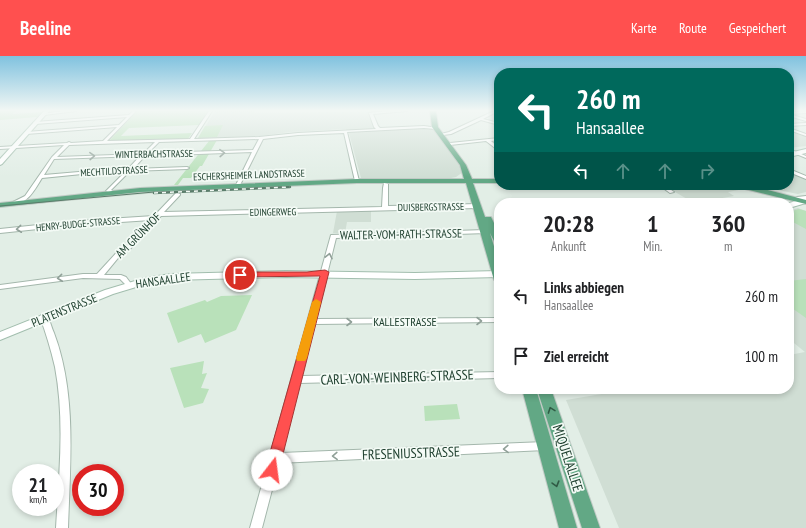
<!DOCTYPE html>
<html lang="de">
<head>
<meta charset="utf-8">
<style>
	:root { --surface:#fff; --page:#f6f6f6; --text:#202124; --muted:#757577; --accent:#ff504f }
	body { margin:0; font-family:"PT Sans Narrow",sans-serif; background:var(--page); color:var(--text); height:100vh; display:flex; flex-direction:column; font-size:15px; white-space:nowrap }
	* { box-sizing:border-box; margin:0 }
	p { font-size:13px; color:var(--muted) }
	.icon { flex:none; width:22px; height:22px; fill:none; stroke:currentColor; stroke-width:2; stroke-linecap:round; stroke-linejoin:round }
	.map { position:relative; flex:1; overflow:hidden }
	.details { position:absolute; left:494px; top:142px; width:300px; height:196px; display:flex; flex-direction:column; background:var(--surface); border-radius:16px; box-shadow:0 2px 6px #0003 }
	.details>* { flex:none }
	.hud { position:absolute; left:494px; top:12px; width:300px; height:122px; border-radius:16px; box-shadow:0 2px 6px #0003; background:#00695c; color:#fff; overflow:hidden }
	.speed { position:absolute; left:12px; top:408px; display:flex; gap:8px; font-size:20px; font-weight:700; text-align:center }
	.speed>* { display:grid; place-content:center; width:52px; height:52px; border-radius:50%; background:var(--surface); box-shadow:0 2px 6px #0003; line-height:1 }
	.speed small { font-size:10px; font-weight:400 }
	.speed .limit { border:6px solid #d22; background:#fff; color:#111 }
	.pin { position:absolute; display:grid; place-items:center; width:34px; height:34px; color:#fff; margin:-17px; border:2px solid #fff; border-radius:50%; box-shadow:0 1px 4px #0007 }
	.me { position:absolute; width:44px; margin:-22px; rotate:15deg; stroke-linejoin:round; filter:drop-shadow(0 0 3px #0008) }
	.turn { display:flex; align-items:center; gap:14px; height:84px; padding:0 16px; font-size:18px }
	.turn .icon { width:52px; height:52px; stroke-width:2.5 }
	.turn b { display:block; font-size:28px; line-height:34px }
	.lanes { display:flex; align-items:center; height:38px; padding:0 16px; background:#0003; justify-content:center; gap:20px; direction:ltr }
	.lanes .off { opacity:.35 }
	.eta { display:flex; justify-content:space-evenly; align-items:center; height:68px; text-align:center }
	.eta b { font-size:24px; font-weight:600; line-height:28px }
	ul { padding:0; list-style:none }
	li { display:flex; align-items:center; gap:12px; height:60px; padding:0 16px }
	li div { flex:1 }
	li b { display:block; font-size:15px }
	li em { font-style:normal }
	header { display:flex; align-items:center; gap:24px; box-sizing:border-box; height:56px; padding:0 20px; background:var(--accent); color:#fff }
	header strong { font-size:19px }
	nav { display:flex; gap:22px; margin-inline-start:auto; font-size:14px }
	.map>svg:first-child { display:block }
</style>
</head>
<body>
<header>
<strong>Beeline</strong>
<nav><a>Karte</a><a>Route</a><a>Gespeichert</a></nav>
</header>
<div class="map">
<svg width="806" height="472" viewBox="0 0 806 472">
	<rect width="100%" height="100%" fill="#e2eee6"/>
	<path fill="#d0ded4" d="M 215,55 L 254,55 L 254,57 L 393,55 L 369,56 L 376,74 L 434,71 L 458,106 L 463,116 L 456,121 L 451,122 L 361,122 L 349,77 L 346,73 L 290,76 L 260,80 L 198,82 Z
		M 789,75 L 806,81 L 806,90 L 789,92 Z
		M 793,118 L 806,124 L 806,136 L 798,138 L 773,133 L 775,129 L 789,129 L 789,119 Z
		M 663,129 L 730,129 L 744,133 L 728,136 L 734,140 L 694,147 Z
		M 290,130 L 290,131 L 146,138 L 0,151 L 0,150 L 142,136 Z
		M 798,152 L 806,155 L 806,472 L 619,472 L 566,344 L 631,333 L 789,333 L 789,299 L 805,296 L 789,283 L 789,155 Z
		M 371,154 L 371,166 L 347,166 L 345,177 L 333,177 L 337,155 Z"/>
	<path fill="#b9e1ba" d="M 0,55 L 16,55 L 12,58 L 42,56 L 37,61 L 0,64 Z
		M 137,55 L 208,55 L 199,69 L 129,72 L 121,80 L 192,77 L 188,83 L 109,85 Z
		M 223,69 L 217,81 L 198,82 L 205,70 Z
		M 217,84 L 202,110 L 200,110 L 191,122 L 183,122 L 178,129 L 174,129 L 209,85 Z
		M 799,153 L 806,155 L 806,173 L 789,164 L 789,156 Z
		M 806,223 L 806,262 L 789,250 L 789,225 Z
		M 252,239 L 236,274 L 205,287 L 201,278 L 178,287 L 167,257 L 205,244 L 207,246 L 221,240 Z
		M 204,305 L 202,318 L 207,317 L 201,332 L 209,333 L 203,347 L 184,352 L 170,312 Z
		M 457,348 L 460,363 L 425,365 L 424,350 Z"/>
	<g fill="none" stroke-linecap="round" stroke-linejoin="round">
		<defs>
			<path id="street" d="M 63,55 L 76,55 L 44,59 L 42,58 Z
				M 133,55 L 136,55 L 107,85 L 190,83 L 209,55 L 212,55 L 194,83 L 259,81 L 298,77 L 376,73 L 374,71 L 369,57 L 385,55 L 407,55 L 373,58 L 378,70 L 380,72 L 424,70 L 438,72 L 436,73 L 424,72 L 347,76 L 359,125 L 357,126 L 355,125 L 344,77 L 298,79 L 263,83 L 239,131 L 237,132 L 235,131 L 252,96 L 145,100 L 133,113 L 187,111 L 189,112 L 187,113 L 130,115 L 111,134 L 116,137 L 114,138 L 106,135 L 125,116 L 102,116 L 42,122 C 35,133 28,148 13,148 L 13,146 L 25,140 L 52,101 L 64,89 L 0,93 L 0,91 L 67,87 L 69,86 L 71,87 L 103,85 L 117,71 L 26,78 L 24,77 L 26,76 L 119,69 L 127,61 L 35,68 L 33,67 L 35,66 L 129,59 ZM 259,83 L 253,94 L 148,97 L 159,86 ZM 155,86 L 143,98 L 57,101 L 69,89 ZM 140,100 L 128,113 L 102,114 L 44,119 L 54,103 Z
				M 494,55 L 498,55 L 483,63 L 499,67 L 499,69 L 481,64 L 451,78 L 443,79 L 441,78 L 449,76 Z
				M 806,55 L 806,57 L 789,58 L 789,56 Z
				M 789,58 L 806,63 L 806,65 L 789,60 Z
				M 806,67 L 806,69 L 789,70 L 789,68 Z
				M 789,72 L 806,78 L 806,80 L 789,74 Z
				M 499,82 L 499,84 L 491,85 L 499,92 L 499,95 L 486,85 L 450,89 L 448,88 L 450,87 Z
				M 789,93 L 806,100 L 806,102 L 789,95 Z
				M 789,113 L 806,120 L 806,123 L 789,116 Z
				M 384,127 L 388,128 L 388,150 L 478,148 L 481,150 L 478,152 L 161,160 L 130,193 L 123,196 L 104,219 L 121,219 L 126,221 L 132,229 L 131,230 L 127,230 L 120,223 L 83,222 L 0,233 L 0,229 L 83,218 L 97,218 L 119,194 L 126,191 L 151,164 L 76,169 L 0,177 L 0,173 L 76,165 L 154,160 L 176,137 L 178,137 L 180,138 L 180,139 L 164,156 L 382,151 L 383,132 Z
				M 659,129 L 664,129 L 674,136 L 670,137 Z
				M 806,140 L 806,144 L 797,145 L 794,143 L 797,141 Z
				M 636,144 L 645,147 L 619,147 L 622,145 Z
				M 485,174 L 487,175 L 487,177 L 336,182 L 316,263 L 499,262 L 499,266 L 315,268 L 301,320 L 499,316 L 499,322 L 299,327 L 281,397 L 545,386 L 549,387 L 550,390 L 549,393 L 545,394 L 279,407 L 262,472 L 250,472 L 331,179 Z
				M 41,259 L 44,259 C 50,261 51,271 54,277 C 77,338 70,408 68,472 L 56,472 C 59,419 65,364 55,311 C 51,294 46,277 40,261 Z"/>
			<path id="secondary" d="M 44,55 L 49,55 L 2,108 L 0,109 L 0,103 Z
				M 806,93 L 806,97 L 789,101 L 789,97 Z
				M 803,143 L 806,144 L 806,147 L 789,152 L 789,147 Z
				M 286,215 L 415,217 L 499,215 L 499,221 L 415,223 L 286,221 L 171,224 L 146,228 L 113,238 L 0,284 L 0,276 L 105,234 L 145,222 L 171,218 Z"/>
			<path id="primary" d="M 430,55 L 436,55 L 438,71 L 466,109 L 472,123 L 499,123 L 499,127 L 473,127 L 485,161 L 491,161 L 499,177 L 499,190 L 496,189 L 490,177 L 499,207 L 499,227 L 494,224 L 466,127 L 357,127 L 140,136 L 0,151 L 0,147 L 140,132 L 357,123 L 464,123 L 460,109 L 432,71 Z
				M 736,129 L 749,129 L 806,144 L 806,148 L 737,131 Z
				M 522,333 L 536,333 L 577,472 L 559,472 Z
				M 537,333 L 551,333 L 600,472 L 582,472 Z"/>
		</defs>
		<use href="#street" stroke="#a4b7ac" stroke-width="2"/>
		<use href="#secondary" stroke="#a2beae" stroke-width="2"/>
		<use href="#primary" stroke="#c1cac5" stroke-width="2"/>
		<use href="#street" fill="#fff" fill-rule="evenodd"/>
		<use href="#secondary" fill="#fff" fill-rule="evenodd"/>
		<use href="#primary" fill="#62a885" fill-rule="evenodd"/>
		<path stroke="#5b7d6b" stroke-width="1" d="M 0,150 L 154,136"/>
		<defs>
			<path id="rail" d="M 154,137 L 290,131"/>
		</defs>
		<use href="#rail" stroke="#5b7d6b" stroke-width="2.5"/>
		<use href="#rail" stroke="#f3faf5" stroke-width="1.5" stroke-dasharray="4" stroke-linecap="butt"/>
	</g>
	<defs><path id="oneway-chevron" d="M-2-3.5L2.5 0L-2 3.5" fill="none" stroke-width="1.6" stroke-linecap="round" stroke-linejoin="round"/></defs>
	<g stroke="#90a098">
		<use href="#oneway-chevron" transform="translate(222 97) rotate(-2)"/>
		<use href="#oneway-chevron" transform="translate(92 100) rotate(-2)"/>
		<use href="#oneway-chevron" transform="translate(19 173) rotate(174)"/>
		<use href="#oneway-chevron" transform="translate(329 200) rotate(-78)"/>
		<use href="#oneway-chevron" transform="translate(60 222) rotate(174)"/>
		<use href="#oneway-chevron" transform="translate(479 265)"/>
		<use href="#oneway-chevron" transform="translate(349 266)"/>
		<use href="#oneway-chevron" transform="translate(506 393) rotate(178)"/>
		<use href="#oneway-chevron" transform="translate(335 400) rotate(178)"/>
	</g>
	<g stroke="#305b45">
		<use href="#oneway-chevron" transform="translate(551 354) rotate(-110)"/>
		<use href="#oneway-chevron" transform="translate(556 428) rotate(74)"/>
	</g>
	<linearGradient id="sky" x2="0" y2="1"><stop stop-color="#80c2df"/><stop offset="0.45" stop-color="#f2f7f4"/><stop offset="1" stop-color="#f2f7f4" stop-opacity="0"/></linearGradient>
	<rect width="806" height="121" fill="url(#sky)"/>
	<path fill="#ff504f" stroke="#a63433" d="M 325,214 L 329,216 L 279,414 L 277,418 L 272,420 L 267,418 L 265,414 L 320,220 L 240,221 L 235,219 L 240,216 L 307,216 Z"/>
	<path fill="#f59e0b" d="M 316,243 L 321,246 L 307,302 L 305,305 L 297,305 L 296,302 L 312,246 Z"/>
	<g text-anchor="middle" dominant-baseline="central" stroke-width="3.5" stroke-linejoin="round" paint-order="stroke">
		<g font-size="10" fill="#204130" stroke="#f3faf5">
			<text transform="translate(154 98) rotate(-1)">WINTERBACHSTRASSE</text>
			<text transform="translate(114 115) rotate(-3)">MECHTILDSTRASSE</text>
			<text transform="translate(249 119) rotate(-2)">ESCHERSHEIMER LANDSTRASSE</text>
			<text transform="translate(431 151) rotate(-1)">DUISBERGSTRASSE</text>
			<text transform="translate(273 156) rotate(-1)">EDINGERWEG</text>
			<text transform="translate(78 168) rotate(-5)">HENRY-BUDGE-STRASSE</text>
		</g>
		<g font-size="12" fill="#204130" stroke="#f3faf5">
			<text transform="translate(401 178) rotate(-1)">WALTER-VOM-RATH-STRASSE</text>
			<text transform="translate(138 179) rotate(-45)">AM GRÜNHOF</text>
			<text transform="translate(163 224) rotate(-8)">HANSAALLEE</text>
			<text transform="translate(64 254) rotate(-22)">PLATENSTRASSE</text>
			<text x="405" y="265">KALLESTRASSE</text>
		</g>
		<g font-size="14" fill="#204130" stroke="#f3faf5">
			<text transform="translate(397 321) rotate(-2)">CARL-VON-WEINBERG-STRASSE</text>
			<text transform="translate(411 397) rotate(-2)">FRESENIUSSTRASSE</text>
			<text transform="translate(568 402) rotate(72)">MIQUELALLEE</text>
		</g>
	</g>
</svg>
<div class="speed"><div>21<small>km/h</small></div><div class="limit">30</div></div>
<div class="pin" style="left:240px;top:219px;background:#d93025"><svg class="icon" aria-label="arrive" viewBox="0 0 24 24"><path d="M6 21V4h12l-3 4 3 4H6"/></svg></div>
<svg class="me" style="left:272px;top:414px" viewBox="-20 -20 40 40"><circle r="19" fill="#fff"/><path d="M0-13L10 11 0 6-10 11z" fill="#ff504f"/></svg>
<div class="hud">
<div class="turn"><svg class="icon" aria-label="left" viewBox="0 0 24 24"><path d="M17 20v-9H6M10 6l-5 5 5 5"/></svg><div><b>260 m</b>Hansaallee</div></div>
<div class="lanes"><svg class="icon" aria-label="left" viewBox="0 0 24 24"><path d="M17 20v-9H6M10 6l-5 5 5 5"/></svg><svg class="icon off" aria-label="ahead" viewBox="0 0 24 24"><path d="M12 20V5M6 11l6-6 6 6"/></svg><svg class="icon off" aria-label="ahead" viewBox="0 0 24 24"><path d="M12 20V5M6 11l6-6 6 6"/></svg><svg class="icon off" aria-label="right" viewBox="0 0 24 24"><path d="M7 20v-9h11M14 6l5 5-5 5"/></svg></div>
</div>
<section class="details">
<div class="eta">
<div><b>20:28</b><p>Ankunft</p></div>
<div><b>1</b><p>Min.</p></div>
<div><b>360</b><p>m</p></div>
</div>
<ul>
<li><svg class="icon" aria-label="left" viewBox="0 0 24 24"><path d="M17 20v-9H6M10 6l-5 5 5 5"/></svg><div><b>Links abbiegen</b><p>Hansaallee</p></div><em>260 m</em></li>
<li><svg class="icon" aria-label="arrive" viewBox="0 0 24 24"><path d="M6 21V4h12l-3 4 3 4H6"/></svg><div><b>Ziel erreicht</b></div><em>100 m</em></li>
</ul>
</section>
</div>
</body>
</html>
